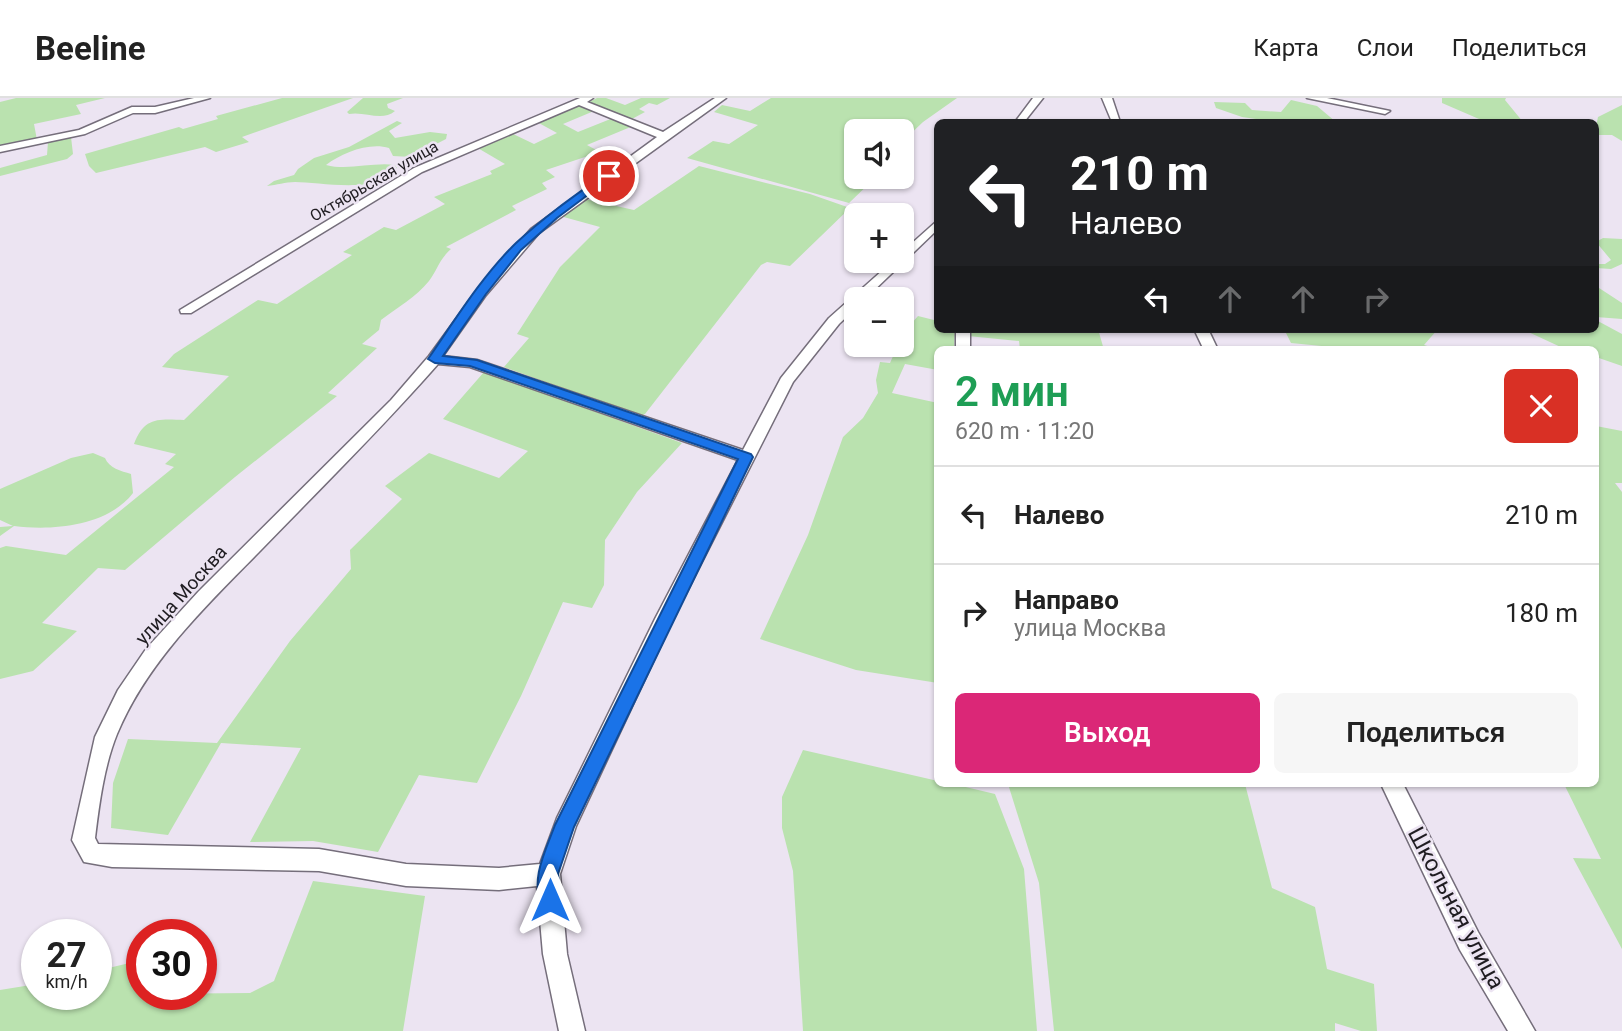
<!DOCTYPE html>
<html lang="ru">
<head>
<meta charset="utf-8">
<style>
	:root { --surface:#fff; --page:#f6f6f6; --text:#222; --muted:#767676; --line:#e0e0e0; --accent:#db2777 }
	body { margin:0; font-family:Roboto,sans-serif; background:var(--page); color:var(--text); height:100vh; display:flex; flex-direction:column; font-size:26px; white-space:nowrap }
	* { box-sizing:border-box; margin:0 }
	p { font-size:23px; color:var(--muted) }
	.icon { flex:none; width:38px; height:38px; fill:none; stroke:currentColor; stroke-width:2; stroke-linecap:round; stroke-linejoin:round }
	.map { position:relative; flex:1; overflow:hidden }
	.details { position:absolute; left:934px; top:248px; width:665px; height:441px; display:flex; flex-direction:column; background:var(--surface); border-radius:10px; box-shadow:0 2px 5px #0004 }
	.details>* { flex:none }
	.hud { position:absolute; left:934px; top:21px; width:665px; height:214px; border-radius:10px; box-shadow:0 2px 5px #0004; background:#202124; color:#fff; overflow:hidden }
	.buttons { position:absolute; left:844px; top:21px; display:grid; gap:14px }
	.buttons a { display:grid; place-items:center; width:70px; height:70px; border-radius:10px; background:var(--surface); box-shadow:0 2px 5px #0004; font-size:35px }
	.speed { position:absolute; left:21px; top:821px; display:flex; gap:14px; font-size:35px; font-weight:700; text-align:center }
	.speed>* { display:grid; place-content:center; width:91px; height:91px; border-radius:50%; background:var(--surface); box-shadow:0 2px 5px #0004; line-height:1 }
	.speed small { font-size:18px; font-weight:400 }
	.speed .limit { border:10px solid #d22; background:#fff; color:#111 }
	.pin { position:absolute; display:grid; place-items:center; width:60px; height:60px; color:#fff; margin:-30px; border:4px solid #fff; border-radius:50%; box-shadow:0 2px 7px #0007 }
	.me { position:absolute; width:77px; margin:-38px; rotate:0deg; stroke-linejoin:round; filter:drop-shadow(0 0 5px #0008) }
	.turn { display:flex; align-items:center; gap:24px; height:147px; padding:0 21px; font-size:32px }
	.turn .icon { width:91px; height:91px; stroke-width:2.5 }
	.turn b { display:block; font-size:49px; line-height:60px }
	.lanes { display:flex; align-items:center; height:66px; padding:0 21px; background:#0003; justify-content:center; gap:35px; direction:ltr }
	.lanes .off { opacity:.35 }
	.round { display:grid; place-items:center; flex:none; width:74px; height:74px; border-radius:10px; background:var(--page) }
	.headline { display:flex; align-items:center; justify-content:space-between; height:119px; padding:0 21px }
	h1 { font-size:42px; font-weight:600; line-height:52px; color:#1e9e55 }
	.action { display:flex; gap:14px; margin-top:auto; padding:14px 21px }
	.action a { flex:1; height:80px; border-radius:10px; background:var(--accent); color:#fff; font-size:28px; font-weight:600; line-height:80px; text-align:center }
	.action a+a { background:var(--page); color:var(--text) }
	ul { padding:0; list-style:none }
	li { display:flex; align-items:center; gap:21px; height:98px; padding:0 21px; border-top:2px solid var(--line) }
	li div { flex:1 }
	li b { display:block; font-size:26px }
	li em { font-style:normal }
	header { display:flex; align-items:center; gap:42px; box-sizing:border-box; height:98px; padding:0 35px; background:var(--surface); border-bottom:2px solid var(--line) }
	header strong { font-size:33px }
	nav { display:flex; gap:38px; margin-inline-start:auto; font-size:24px }
	.map>svg:first-child { display:block }
</style>
</head>
<body>
<header>
<strong>Beeline</strong>
<nav><a>Карта</a><a>Слои</a><a>Поделиться</a></nav>
</header>
<div class="map">
<svg width="1622" height="933" viewBox="0 0 1622 933">
	<rect width="100%" height="100%" fill="#ece4f2"/>
	<path fill="#bae2af" d="M 16,0 L 105,0 L 76,7 L 81,16 L 34,26 L 37,42 L 0,50 L 0,4 Z
		M 282,0 L 353,0 L 242,39 L 249,44 L 216,54 L 205,49 L 96,75 L 89,68 L 85,56 L 179,29 L 183,31 L 218,21 L 216,18 Z
		M 363,0 L 403,0 L 387,6 L 388,10 L 395,13 C 382,24 365,13 349,16 L 347,14 Z
		M 597,0 L 606,0 L 625,7 L 641,0 L 670,0 L 657,7 L 649,5 L 639,11 L 645,14 L 630,22 L 587,5 Z
		M 771,0 L 957,0 L 923,24 L 901,45 L 901,33 L 856,33 L 856,79 L 876,79 L 849,105 L 687,60 L 713,43 L 729,46 L 758,27 L 714,14 L 722,7 L 750,13 Z
		M 1442,0 L 1506,0 L 1505,2 L 1523,24 L 1486,24 L 1442,5 Z
		M 1291,2 L 1317,8 L 1336,24 L 1277,24 L 1242,19 L 1216,10 L 1214,4 L 1245,5 L 1252,12 L 1281,14 Z
		M 577,7 L 594,13 L 563,26 L 578,34 L 613,20 L 633,28 L 587,47 L 600,54 L 546,72 L 555,79 L 542,85 L 547,91 L 512,108 L 516,112 L 446,149 L 451,151 C 438,163 438,171 429,183 C 416,199 397,210 381,222 L 379,232 L 362,246 L 377,250 L 328,295 L 337,298 L 235,379 L 125,472 L 98,470 L 42,525 L 77,533 L 33,573 L 0,581 L 0,450 L 6,448 L 66,457 L 174,369 L 165,366 L 176,356 L 134,346 C 144,319 158,321 184,322 L 229,278 L 162,269 L 174,256 L 258,202 L 277,206 L 352,157 L 343,154 L 384,129 L 396,132 L 445,106 L 434,99 L 492,76 L 490,73 L 505,66 L 476,49 L 511,35 L 534,46 L 557,35 L 537,24 Z
		M 1622,7 L 1622,43 L 1612,37 L 1599,37 L 1596,29 L 1598,19 Z
		M 397,23 L 402,25 L 389,33 L 395,40 L 430,34 L 447,36 L 446,41 L 411,59 L 393,58 L 389,50 C 369,44 342,55 326,67 C 348,73 372,64 395,67 L 397,70 C 382,97 320,84 295,84 C 285,84 277,87 267,88 L 274,83 L 294,77 L 298,71 L 314,60 L 349,49 Z
		M 71,39 L 73,56 L 67,61 L 0,78 L 0,70 L 47,57 L 48,44 Z
		M 699,68 L 810,96 L 850,110 L 790,168 L 767,164 L 761,167 L 645,316 L 640,318 L 504,269 L 529,240 L 517,236 L 560,169 L 600,129 L 560,118 L 585,101 L 634,112 Z
		M 1603,140 L 1622,141 L 1622,166 L 1611,171 L 1596,170 L 1596,166 L 1605,166 L 1611,162 L 1596,144 Z
		M 1596,188 L 1622,205 L 1622,221 L 1596,219 Z
		M 918,218 L 938,223 L 938,231 L 955,231 L 954,252 L 938,252 L 938,272 L 905,266 L 892,295 L 938,305 L 938,585 L 856,572 L 760,541 L 808,437 L 843,339 L 863,320 L 878,295 L 876,282 L 880,264 L 890,265 L 898,247 L 901,247 L 903,235 Z
		M 1596,222 L 1622,236 L 1622,268 L 1596,259 L 1596,252 L 1565,251 L 1522,231 L 1596,231 Z
		M 970,231 L 1098,231 L 1104,252 L 1020,252 L 1019,243 L 968,238 Z
		M 1284,231 L 1438,231 L 1424,247 L 1441,252 L 1352,251 L 1291,245 Z
		M 484,274 L 682,345 L 637,394 L 605,442 L 604,487 L 592,510 L 563,504 L 521,598 L 477,685 L 419,677 L 378,754 L 313,743 L 250,744 L 301,650 L 221,645 L 168,737 L 111,730 L 113,685 L 128,641 L 217,645 L 290,543 L 351,471 L 350,452 L 402,401 L 385,388 L 429,355 L 499,380 L 528,353 L 443,321 Z
		M 1596,328 L 1622,333 L 1622,385 L 1615,385 L 1622,394 L 1622,851 L 1573,760 L 1601,761 L 1564,686 L 1596,686 Z
		M 93,355 L 105,360 C 109,370 121,373 131,376 L 133,395 C 108,428 53,433 14,428 L 0,438 L 0,429 L 13,428 L 0,422 L 0,391 L 71,360 Z
		M 803,652 L 938,683 L 938,686 L 953,686 L 995,696 L 1024,771 L 1037,933 L 803,933 L 793,773 L 782,730 L 782,699 Z
		M 1008,686 L 1245,686 L 1272,790 L 1315,809 L 1327,871 L 1374,886 L 1377,933 L 1361,933 L 1335,925 L 1335,933 L 1054,933 L 1039,785 Z
		M 313,783 L 425,798 L 403,933 L 0,933 L 0,892 L 37,886 L 37,896 L 96,896 L 96,873 L 142,862 L 142,896 L 250,895 L 274,883 Z"/>
	<g fill="none" stroke-linecap="round" stroke-linejoin="round">
		<defs>
			<path id="minor" d="M 194,0 L 210,0 L 155,15 L 133,15 L 85,36 L 0,54 L 0,48 L 79,32 L 132,9 L 155,9 Z
				M 580,0 L 593,0 L 587,4 L 663,34 L 715,0 L 726,0 L 539,135 L 486,197 L 443,258 L 477,262 L 743,352 L 781,280 L 829,220 L 893,163 L 901,163 L 901,155 L 938,122 L 938,131 L 865,201 L 856,201 L 856,210 L 839,226 L 793,284 L 673,521 L 576,728 L 560,776 L 567,856 L 585,933 L 559,933 L 543,856 L 537,788 L 499,792 L 406,788 L 319,773 L 112,769 L 84,764 L 72,742 L 95,639 L 118,592 L 146,551 L 199,493 L 391,302 L 429,258 L 478,191 L 531,131 L 657,39 L 579,7 L 422,74 L 191,215 L 181,215 L 180,212 L 414,70 ZM 438,266 L 470,269 L 738,362 L 655,521 L 557,720 L 540,766 L 499,770 L 406,766 L 319,751 L 98,746 L 95,740 C 99,707 104,668 117,636 C 147,564 205,509 259,454 C 319,392 381,331 438,266 Z
				M 1033,0 L 1043,0 L 1024,24 L 1015,24 Z
				M 1102,0 L 1112,0 L 1120,24 L 1112,24 Z
				M 1307,0 L 1327,0 L 1390,13 L 1385,16 Z
				M 956,231 L 970,231 L 970,252 L 956,252 Z
				M 1194,231 L 1208,231 L 1218,252 L 1204,252 Z
				M 1381,686 L 1403,686 L 1478,834 L 1535,933 L 1508,933 L 1460,852 Z"/>
		</defs>
		<use href="#minor" stroke="#756e7b" stroke-width="3"/>
		<use href="#minor" fill="#fff" fill-rule="evenodd"/>
	</g>
	<path fill="#1a73e8" stroke="#114b97" stroke-width="2" d="M 605,76 L 613,78 L 557,120 L 521,152 L 486,196 L 443,258 L 477,262 L 751,356 L 753,359 L 574,729 L 558,776 L 561,802 L 558,810 L 550,813 L 542,810 C 530,781 545,754 555,727 L 738,361 L 470,268 L 435,265 L 428,261 C 455,222 482,178 516,145 C 544,119 574,98 605,76 Z"/>
	<g text-anchor="middle" dominant-baseline="central" stroke-width="5" stroke-linejoin="round" paint-order="stroke">
		<g font-size="16" fill="#1f1c21" stroke="#ece4f2">
			<text transform="translate(374 83) rotate(-30)">Октябрьская улица</text>
		</g>
		<g font-size="19" fill="#1f1c21" stroke="#ece4f2">
			<text transform="translate(181 497) rotate(-48)">улица Москва</text>
		</g>
		<g font-size="23" fill="#1f1c21" stroke="#ece4f2">
			<text transform="translate(1456 810) rotate(62)">Школьная улица</text>
		</g>
	</g>
</svg>
<div class="buttons">
<a><svg class="icon" aria-label="sound" viewBox="0 0 24 24"><path d="M4 9h4l5-4v14l-5-4H4zM17 9q2 3 0 6"/></svg></a>
<a>+</a>
<a>−</a>
</div>
<div class="speed"><div>27<small>km/h</small></div><div class="limit">30</div></div>
<div class="pin" style="left:609px;top:78px;background:#d93025"><svg class="icon" aria-label="arrive" viewBox="0 0 24 24"><path d="M6 21V4h12l-3 4 3 4H6"/></svg></div>
<svg class="me" style="left:550px;top:802px" viewBox="-20 -20 40 40"><path d="M0-17L14 15 0 8-14 15z" fill="#1a73e8" stroke="#fff" stroke-width="4"/></svg>
<div class="hud">
<div class="turn"><svg class="icon" aria-label="left" viewBox="0 0 24 24"><path d="M17 20v-9H6M10 6l-5 5 5 5"/></svg><div><b>210 m</b>Налево</div></div>
<div class="lanes"><svg class="icon" aria-label="left" viewBox="0 0 24 24"><path d="M17 20v-9H6M10 6l-5 5 5 5"/></svg><svg class="icon off" aria-label="ahead" viewBox="0 0 24 24"><path d="M12 20V5M6 11l6-6 6 6"/></svg><svg class="icon off" aria-label="ahead" viewBox="0 0 24 24"><path d="M12 20V5M6 11l6-6 6 6"/></svg><svg class="icon off" aria-label="right" viewBox="0 0 24 24"><path d="M7 20v-9h11M14 6l5 5-5 5"/></svg></div>
</div>
<section class="details">
<div class="headline"><div><h1>2 мин</h1><p>620 m · 11:20</p></div><a class="round" style="background:#d93025;color:#fff"><svg class="icon" aria-label="close" viewBox="0 0 24 24"><path d="M6 6l12 12M18 6L6 18"/></svg></a></div>
<ul>
<li><svg class="icon" aria-label="left" viewBox="0 0 24 24"><path d="M17 20v-9H6M10 6l-5 5 5 5"/></svg><div><b>Налево</b></div><em>210 m</em></li>
<li><svg class="icon" aria-label="right" viewBox="0 0 24 24"><path d="M7 20v-9h11M14 6l5 5-5 5"/></svg><div><b>Направо</b><p>улица Москва</p></div><em>180 m</em></li>
</ul>
<div class="action"><a>Выход</a><a>Поделиться</a></div>
</section>
</div>
</body>
</html>
